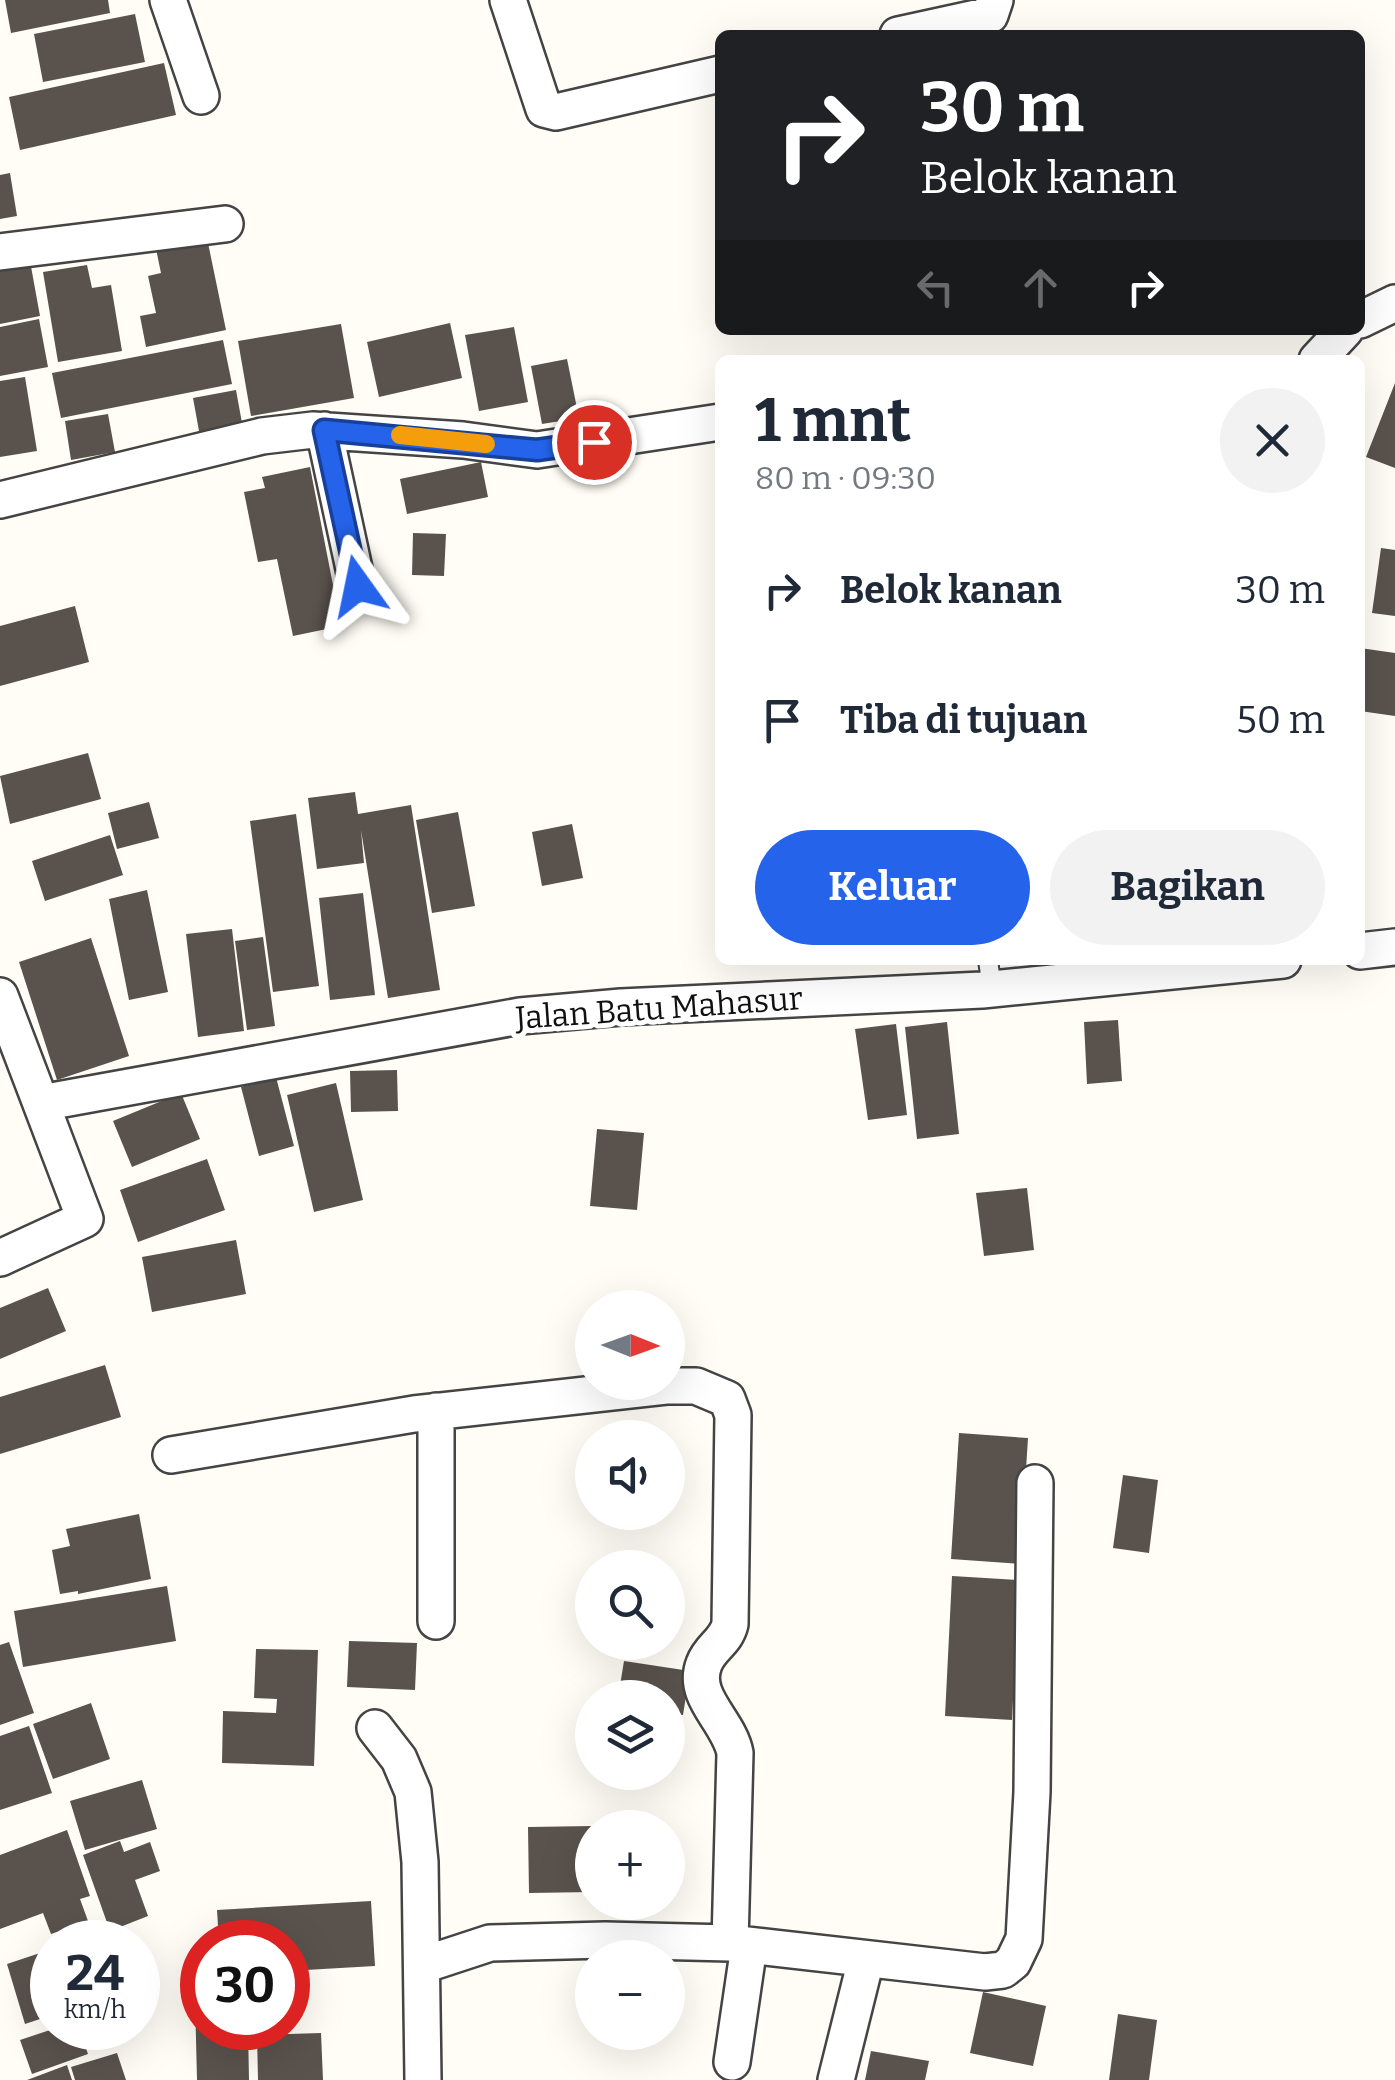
<!DOCTYPE html>
<html lang="id">
<head>
<meta charset="utf-8">
<style>
	:root { --surface:#fff; --page:#f2f2f3; --text:#1f2937; --muted:#747a83; --accent:#2563eb }
	body { margin:0; font-family:Bitter,serif; background:var(--page); color:var(--text); height:100vh; display:flex; flex-direction:column; font-size:38px; white-space:nowrap }
	* { box-sizing:border-box; margin:0 }
	p { font-size:32px; color:var(--muted) }
	.icon { flex:none; width:55px; height:55px; fill:none; stroke:currentColor; stroke-width:2; stroke-linecap:round; stroke-linejoin:round }
	.map { position:relative; flex:1; overflow:hidden }
	.details { position:absolute; left:715px; top:355px; width:650px; height:610px; display:flex; flex-direction:column; background:var(--surface); border-radius:15px; box-shadow:0 10px 40px #0002 }
	.details>* { flex:none }
	.banner { position:absolute; left:715px; top:30px; width:650px; height:305px; border-radius:15px; box-shadow:0 10px 40px #0002; background:#202124; color:#fff; overflow:hidden }
	.needle { width:65px; rotate:91deg }
	.fabs { position:absolute; left:575px; top:1290px; display:grid; gap:20px }
	.fabs a { display:grid; place-items:center; width:110px; height:110px; border-radius:50%; background:var(--surface); box-shadow:0 10px 40px #0002; font-size:50px }
	.speed { position:absolute; left:30px; top:1920px; display:flex; gap:20px; font-size:50px; font-weight:700; text-align:center }
	.speed>* { display:grid; place-content:center; width:130px; height:130px; border-radius:50%; background:var(--surface); box-shadow:0 10px 40px #0002; line-height:1 }
	.speed small { font-size:25px; font-weight:400 }
	.speed .limit { border:15px solid #d22; background:#fff; color:#111 }
	.pin { position:absolute; display:grid; place-items:center; width:85px; height:85px; color:#fff; margin:-42px; border:5px solid #fff; border-radius:50%; box-shadow:0 2px 10px #0007 }
	.me { position:absolute; width:110px; margin:-55px; rotate:348deg; stroke-linejoin:round; filter:drop-shadow(0 0 8px #0008) }
	.turn { display:flex; align-items:center; gap:35px; height:210px; padding:0 40px; font-size:45px }
	.turn .icon { width:130px; height:130px; stroke-width:2.5 }
	.turn b { display:block; font-size:70px; line-height:85px }
	.lanes { display:flex; align-items:center; height:95px; padding:0 40px; background:#0003; justify-content:center; gap:50px; direction:ltr }
	.lanes .off { opacity:.35 }
	.round { display:grid; place-items:center; flex:none; width:105px; height:105px; border-radius:52px; background:var(--page) }
	.summary { display:flex; align-items:center; justify-content:space-between; height:170px; padding:0 40px }
	h1 { font-size:60px; font-weight:700; line-height:75px }
	.button { display:flex; gap:20px; margin-top:auto; padding:20px 40px }
	.button a { flex:1; height:115px; border-radius:60px; background:var(--accent); color:#fff; font-size:40px; font-weight:700; line-height:115px; text-align:center }
	.button a+a { background:var(--page); color:var(--text) }
	ul { padding:0; list-style:none }
	li { display:flex; align-items:center; gap:30px; height:130px; padding:0 40px }
	li div { flex:1 }
	li b { display:block; font-size:38px }
	li em { font-style:normal }
	.map>svg:first-child { display:block }
</style>
</head>
<body>
<div class="map">
<svg width="1395" height="2080" viewBox="0 0 1395 2080">
	<rect width="100%" height="100%" fill="#fffdf5"/>
	<path fill="#5a524d" d="M 5,0 L 108,0 L 110,13 L 11,33 Z
		M 135,14 L 145,62 L 43,82 L 34,34 Z
		M 164,63 L 176,115 L 20,150 L 9,97 Z
		M 10,173 L 17,216 L 0,219 L 0,175 Z
		M 207,238 L 226,330 L 146,347 L 140,316 L 156,313 L 148,276 L 161,273 L 156,249 Z
		M 30,261 L 40,316 L 0,324 L 0,267 Z
		M 87,265 L 92,288 L 111,285 L 122,351 L 58,362 L 43,272 Z
		M 39,319 L 48,367 L 0,376 L 0,327 Z
		M 450,323 L 462,378 L 379,397 L 367,342 Z
		M 341,324 L 354,398 L 251,416 L 238,341 Z
		M 514,327 L 528,402 L 479,411 L 465,335 Z
		M 223,340 L 232,384 L 61,418 L 52,373 Z
		M 567,359 L 579,418 L 542,424 L 531,366 Z
		M 25,377 L 37,451 L 0,457 L 0,381 Z
		M 1395,383 L 1395,468 L 1366,457 Z
		M 236,390 L 244,434 L 201,442 L 193,398 Z
		M 108,414 L 115,452 L 71,460 L 65,421 Z
		M 481,462 L 488,497 L 407,514 L 400,479 Z
		M 310,467 L 341,626 L 293,636 L 277,559 L 258,562 L 244,492 L 265,488 L 262,477 Z
		M 413,533 L 446,534 L 444,576 L 412,575 Z
		M 1381,548 L 1395,550 L 1395,616 L 1372,613 Z
		M 75,606 L 89,662 L 0,686 L 0,626 Z
		M 1360,648 L 1395,653 L 1395,716 L 1360,711 Z
		M 88,753 L 101,799 L 10,824 L 0,776 Z
		M 355,792 L 358,814 L 411,805 L 440,990 L 388,998 L 361,830 L 364,863 L 317,869 L 308,798 Z
		M 149,802 L 159,838 L 117,849 L 108,813 Z
		M 458,812 L 475,906 L 432,913 L 416,820 Z
		M 296,814 L 319,986 L 273,992 L 250,821 Z
		M 572,824 L 583,878 L 542,886 L 532,832 Z
		M 110,835 L 123,875 L 45,901 L 32,861 Z
		M 147,890 L 168,992 L 129,1000 L 109,899 Z
		M 363,893 L 375,995 L 330,1000 L 319,898 Z
		M 232,929 L 244,1031 L 198,1037 L 186,934 Z
		M 263,937 L 275,1026 L 247,1030 L 235,941 Z
		M 91,938 L 129,1056 L 57,1080 L 19,962 Z
		M 1118,1020 L 1122,1081 L 1087,1084 L 1084,1022 Z
		M 947,1022 L 959,1134 L 917,1139 L 905,1027 Z
		M 896,1024 L 907,1115 L 868,1120 L 855,1029 Z
		M 397,1070 L 398,1111 L 351,1112 L 350,1071 Z
		M 276,1077 L 294,1146 L 259,1156 L 241,1087 Z
		M 336,1083 L 363,1200 L 314,1212 L 287,1095 Z
		M 181,1093 L 200,1139 L 132,1167 L 113,1121 Z
		M 597,1129 L 644,1133 L 637,1210 L 590,1206 Z
		M 207,1159 L 225,1210 L 138,1242 L 120,1190 Z
		M 1027,1188 L 1034,1250 L 984,1256 L 976,1193 Z
		M 236,1240 L 246,1294 L 152,1312 L 142,1257 Z
		M 48,1288 L 66,1331 L 0,1359 L 0,1308 Z
		M 105,1365 L 121,1417 L 0,1454 L 0,1397 Z
		M 959,1433 L 1028,1438 L 1020,1564 L 951,1559 Z
		M 1123,1475 L 1158,1480 L 1149,1553 L 1113,1548 Z
		M 139,1514 L 151,1579 L 78,1594 L 78,1591 L 60,1594 L 52,1550 L 70,1546 L 66,1529 Z
		M 952,1576 L 1019,1580 L 1012,1720 L 945,1716 Z
		M 167,1586 L 176,1641 L 23,1667 L 14,1611 Z
		M 349,1641 L 417,1643 L 415,1690 L 347,1687 Z
		M 9,1642 L 34,1713 L 0,1725 L 0,1645 Z
		M 256,1649 L 318,1650 L 314,1766 L 222,1763 L 223,1711 L 276,1713 L 277,1699 L 254,1698 Z
		M 624,1661 L 690,1671 L 683,1715 L 668,1713 L 668,1698 L 618,1698 Z
		M 91,1703 L 110,1759 L 53,1779 L 33,1724 Z
		M 29,1726 L 52,1793 L 0,1810 L 0,1736 Z
		M 142,1780 L 157,1829 L 85,1850 L 70,1801 Z
		M 592,1826 L 592,1892 L 529,1893 L 528,1827 Z
		M 67,1830 L 90,1896 L 80,1899 L 88,1921 L 51,1934 L 43,1913 L 0,1929 L 0,1855 Z
		M 120,1841 L 124,1852 L 150,1842 L 160,1871 L 135,1880 L 148,1916 L 110,1931 L 83,1855 Z
		M 371,1901 L 375,1966 L 288,1971 L 288,1942 L 219,1942 L 217,1910 Z
		M 52,1949 L 52,2015 L 25,2024 L 7,1964 Z
		M 983,1992 L 1046,2006 L 1033,2066 L 970,2053 Z
		M 195,1998 L 202,1998 L 202,2028 L 248,2028 L 249,2080 L 197,2080 Z
		M 1118,2014 L 1157,2020 L 1149,2080 L 1109,2080 Z
		M 56,2028 L 79,2028 L 88,2054 L 32,2074 L 20,2040 Z
		M 321,2033 L 323,2080 L 258,2080 L 257,2035 Z
		M 871,2051 L 929,2061 L 925,2080 L 865,2080 Z
		M 117,2053 L 126,2080 L 75,2080 L 71,2067 Z
		M 67,2065 L 72,2080 L 27,2080 Z"/>
	<g fill="none" stroke-linecap="round" stroke-linejoin="round">
		<defs>
			<path id="service" d="M 988,960 L 992,989"/>
			<path id="minor" d="M 168,0 L 201,96
				M 508,0 L 544,109 L 556,112 L 720,74
				M 898,35 L 990,15 L 995,0
				M 0,252 L 225,224
				M 1360,320 L 1395,303
				M 1317,360 L 1345,330
				M 324,430 L 358,587
				M 0,500 L 262,436 L 313,430 L 463,440 L 537,450 L 720,422
				M 1360,951 L 1395,947
				M 0,996 L 85,1219 L 0,1258
				M 41,1103 L 520,1016 L 621,1007 L 982,990 L 1283,960
				M 171,1455 L 414,1414 L 666,1386 L 696,1386 L 727,1399 L 733,1415 L 730,1624 C 726,1642 710,1647 704,1664 C 691,1697 729,1721 735,1753 L 730,1943
				M 436,1621 L 436,1411
				M 375,1728 L 399,1759 L 413,1792 L 420,1862 L 423,2080
				M 423,1965 L 490,1943 L 605,1940 L 730,1943 L 985,1972 L 1003,1970 L 1013,1962 L 1024,1939 L 1032,1792 L 1035,1483
				M 732,2062 L 749,1946
				M 836,2080 L 866,1960"/>
		</defs>
		<use href="#service" stroke="#444" stroke-width="22"/>
		<use href="#minor" stroke="#444" stroke-width="40"/>
		<use href="#service" stroke="#fff" stroke-width="18"/>
		<use href="#minor" stroke="#fff" stroke-width="35"/>
	</g>
	<g fill="none" stroke-linecap="round" stroke-linejoin="round">
		<defs>
			<path id="route" d="M 358,586 L 324,430 L 537,450 L 594,442"/>
		</defs>
		<use href="#route" stroke="#184099" stroke-width="25"/>
		<use href="#route" stroke="#2563eb" stroke-width="18"/>
		<path stroke="#f59e0b" stroke-width="18" d="M 400,435 L 486,444"/>
	</g>
	<g text-anchor="middle" dominant-baseline="central" stroke-width="10" stroke-linejoin="round" paint-order="stroke">
		<g font-size="32" fill="#111" stroke="#fff">
			<text transform="translate(659 1008) rotate(-4)">Jalan Batu Mahasur</text>
		</g>
	</g>
</svg>
<div class="fabs">
<a><svg class="needle" viewBox="-14 -14 28 28"><path d="M0-13l5 13h-10z" fill="#e53935"/><path d="M0 13l5-13h-10z" fill="#747a83"/></svg></a>
<a><svg class="icon" aria-label="sound" viewBox="0 0 24 24"><path d="M4 9h4l5-4v14l-5-4H4zM17 9q2 3 0 6"/></svg></a>
<a><svg class="icon" aria-label="search" viewBox="0 0 24 24"><circle cx="10" cy="10" r="6"/><path d="M15 15l6 6"/></svg></a>
<a><svg class="icon" aria-label="layers" viewBox="0 0 24 24"><path d="M12 4l9 5-9 5-9-5zM3 14l9 5 9-5"/></svg></a>
<a>+</a>
<a>−</a>
</div>
<div class="speed"><div>24<small>km/h</small></div><div class="limit">30</div></div>
<div class="pin" style="left:594px;top:442px;background:#d93025"><svg class="icon" aria-label="arrive" viewBox="0 0 24 24"><path d="M6 21V4h12l-3 4 3 4H6"/></svg></div>
<svg class="me" style="left:358px;top:586px" viewBox="-20 -20 40 40"><path d="M0-17L14 15 0 8-14 15z" fill="#2563eb" stroke="#fff" stroke-width="4"/></svg>
<div class="banner">
<div class="turn"><svg class="icon" aria-label="right" viewBox="0 0 24 24"><path d="M7 20v-9h11M14 6l5 5-5 5"/></svg><div><b>30 m</b>Belok kanan</div></div>
<div class="lanes"><svg class="icon off" aria-label="left" viewBox="0 0 24 24"><path d="M17 20v-9H6M10 6l-5 5 5 5"/></svg><svg class="icon off" aria-label="ahead" viewBox="0 0 24 24"><path d="M12 20V5M6 11l6-6 6 6"/></svg><svg class="icon" aria-label="right" viewBox="0 0 24 24"><path d="M7 20v-9h11M14 6l5 5-5 5"/></svg></div>
</div>
<section class="details">
<div class="summary"><div><h1>1 mnt</h1><p>80 m · 09:30</p></div><a class="round"><svg class="icon" aria-label="close" viewBox="0 0 24 24"><path d="M6 6l12 12M18 6L6 18"/></svg></a></div>
<ul>
<li><svg class="icon" aria-label="right" viewBox="0 0 24 24"><path d="M7 20v-9h11M14 6l5 5-5 5"/></svg><div><b>Belok kanan</b></div><em>30 m</em></li>
<li><svg class="icon" aria-label="arrive" viewBox="0 0 24 24"><path d="M6 21V4h12l-3 4 3 4H6"/></svg><div><b>Tiba di tujuan</b></div><em>50 m</em></li>
</ul>
<div class="button"><a>Keluar</a><a>Bagikan</a></div>
</section>
</div>
</body>
</html>
